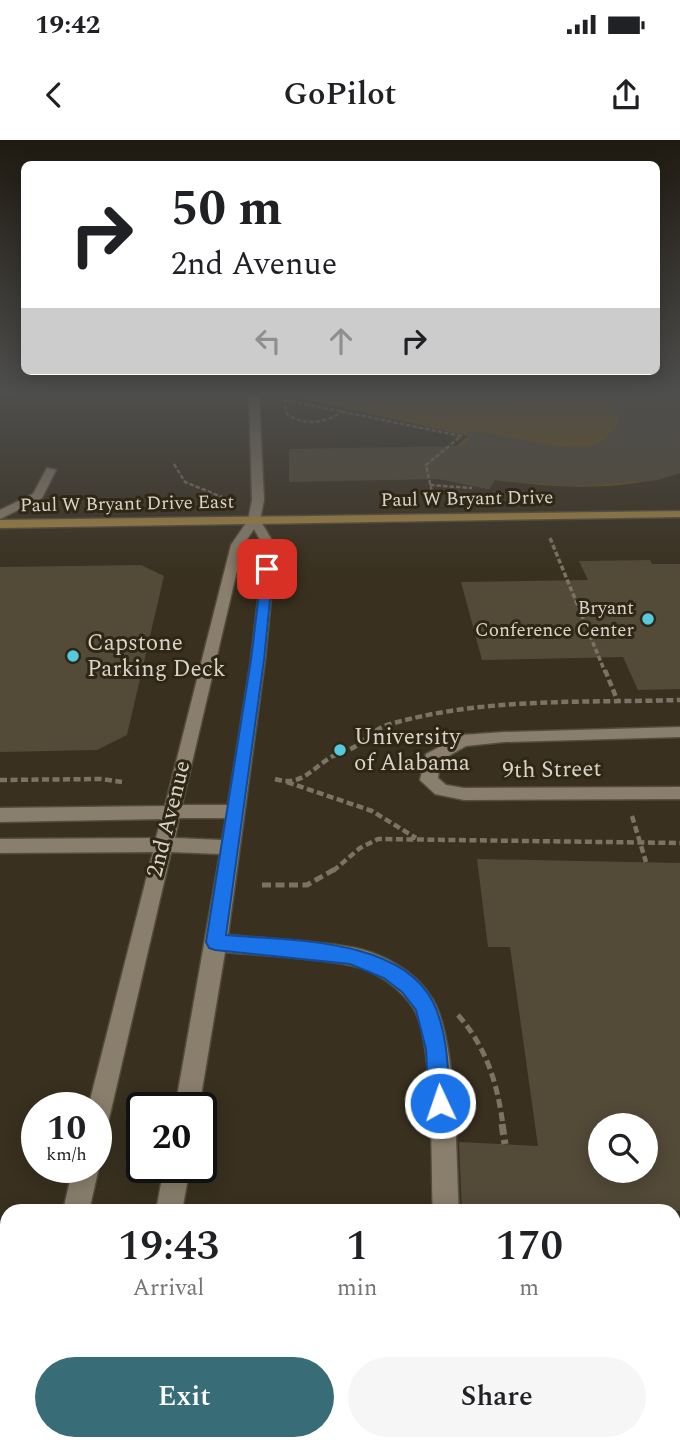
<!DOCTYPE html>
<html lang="en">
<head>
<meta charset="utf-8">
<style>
	:root { --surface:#fff; --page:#f6f6f6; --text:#202124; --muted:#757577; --accent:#386d78 }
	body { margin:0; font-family:Spectral,serif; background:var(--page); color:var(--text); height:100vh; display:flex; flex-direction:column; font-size:26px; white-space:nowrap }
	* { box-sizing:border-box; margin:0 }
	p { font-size:23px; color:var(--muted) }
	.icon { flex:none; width:38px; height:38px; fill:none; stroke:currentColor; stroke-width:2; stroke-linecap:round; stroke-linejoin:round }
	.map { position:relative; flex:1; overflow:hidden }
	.details { position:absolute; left:0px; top:1064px; width:681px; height:247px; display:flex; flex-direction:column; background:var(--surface); border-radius:21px 21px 0 0; box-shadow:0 4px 18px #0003 }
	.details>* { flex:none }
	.hud { position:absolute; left:21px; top:21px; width:639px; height:214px; border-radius:10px; box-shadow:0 4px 18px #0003; background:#fff; color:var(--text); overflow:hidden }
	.buttons { position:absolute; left:588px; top:973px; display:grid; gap:14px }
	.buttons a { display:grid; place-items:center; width:70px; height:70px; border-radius:50%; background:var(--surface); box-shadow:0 4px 18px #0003; font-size:35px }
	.speed { position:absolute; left:21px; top:952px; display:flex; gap:14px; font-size:35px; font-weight:700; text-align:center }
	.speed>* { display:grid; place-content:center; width:91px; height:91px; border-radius:50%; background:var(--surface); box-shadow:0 4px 18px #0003; line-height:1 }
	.speed small { font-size:18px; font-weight:400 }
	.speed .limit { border:4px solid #111; border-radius:10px; background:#fff; color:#111 }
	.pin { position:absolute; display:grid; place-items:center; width:60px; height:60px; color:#fff; margin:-30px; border-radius:14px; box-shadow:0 4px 10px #0006 }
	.me { position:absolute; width:77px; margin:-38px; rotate:357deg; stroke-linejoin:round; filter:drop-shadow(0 0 5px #0008) }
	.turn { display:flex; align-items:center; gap:24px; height:147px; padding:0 35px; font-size:32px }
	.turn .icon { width:91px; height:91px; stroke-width:2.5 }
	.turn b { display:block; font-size:49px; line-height:60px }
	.lanes { display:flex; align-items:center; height:66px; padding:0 35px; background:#0003; justify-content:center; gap:35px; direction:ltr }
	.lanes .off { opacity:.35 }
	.eta { display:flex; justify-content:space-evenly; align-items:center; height:119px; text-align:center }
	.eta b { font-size:42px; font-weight:600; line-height:49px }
	.button { display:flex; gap:14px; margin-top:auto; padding:14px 35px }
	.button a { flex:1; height:80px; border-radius:42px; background:var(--accent); color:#fff; font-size:28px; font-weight:600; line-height:80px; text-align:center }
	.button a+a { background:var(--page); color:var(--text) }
	.status { display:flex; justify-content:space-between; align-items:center; height:49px; padding:0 35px; background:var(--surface); direction:ltr }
	.status svg { height:19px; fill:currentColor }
	header { display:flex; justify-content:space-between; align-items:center; height:91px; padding:0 35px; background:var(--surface); font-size:32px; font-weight:600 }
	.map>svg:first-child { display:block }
</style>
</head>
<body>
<div class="status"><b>19:42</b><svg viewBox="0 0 49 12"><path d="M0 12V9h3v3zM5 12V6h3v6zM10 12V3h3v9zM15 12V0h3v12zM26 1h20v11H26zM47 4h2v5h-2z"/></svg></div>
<header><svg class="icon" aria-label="back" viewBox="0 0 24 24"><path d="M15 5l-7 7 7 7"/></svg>GoPilot<svg class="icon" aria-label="share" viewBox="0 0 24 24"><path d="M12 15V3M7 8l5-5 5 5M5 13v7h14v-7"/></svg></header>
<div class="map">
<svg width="680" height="1310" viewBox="0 0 680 1310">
	<rect width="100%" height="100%" fill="#39301f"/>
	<path fill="#70530d" d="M 290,253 L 679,253 L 680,333 C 620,352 557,348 495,340 L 489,349 L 459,343 L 465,335 L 432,327 L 468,296 L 288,255 Z"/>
	<path fill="#534a38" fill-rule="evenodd" d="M 615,253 L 680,253 L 680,333 L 658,340 L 578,347 L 495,340 L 489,349 L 438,339 L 289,342 L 289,309 L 467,306 L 468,290 L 559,307 L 592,306 L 603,301 L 619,284 Z
		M 650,420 L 652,424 L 680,424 L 680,549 L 638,550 L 623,517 L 482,520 L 461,442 L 588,440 L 579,421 Z
		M 141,425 L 164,436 L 127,595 L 97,610 L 0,612 L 0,427 Z
		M 477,719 L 680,723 L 680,1071 L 462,1071 L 459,1002 L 538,1006 L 510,807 L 488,807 ZM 600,985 L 646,985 L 646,1031 L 600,1031 Z"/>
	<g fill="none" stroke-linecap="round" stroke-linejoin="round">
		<defs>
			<path id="minor" d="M 249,253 L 259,253 L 264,360 L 260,380 L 276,407 L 265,520 L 228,795 C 268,799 310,800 350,807 C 381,812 417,832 433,860 C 457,901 456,1020 459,1071 L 433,1071 C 431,1028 434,901 414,869 C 400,847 374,829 349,825 C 309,817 266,816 225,812 L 199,968 L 175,968 L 220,714 L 171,712 L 108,983 L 105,992 L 96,995 L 96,968 L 88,968 L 153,712 L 0,713 L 0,699 L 156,698 L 161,679 L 0,682 L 0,668 L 165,666 L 231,405 L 248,380 L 252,360 ZM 254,389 L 264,407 L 251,520 L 228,665 L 182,665 L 243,405 ZM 179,678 L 226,678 L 222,700 L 175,698 Z
				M 47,328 L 56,330 L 42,358 L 0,379 L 0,370 L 33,354 Z
				M 680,587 L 680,597 L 504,602 L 466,606 L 440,621 L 438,638 L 446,645 L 464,648 L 680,647 L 680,659 L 464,660 L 435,654 L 420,640 L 426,614 L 462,595 L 504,592 Z
				M 96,1021 L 99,1027 L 89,1071 L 63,1071 L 73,1027 L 96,1027 Z
				M 164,1027 L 190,1027 L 182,1071 L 156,1071 Z
				M 7,1296 L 7,1304 L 34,1304 L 33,1310 L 1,1310 Z
				M 112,1304 L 143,1304 L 142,1310 L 110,1310 Z"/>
			<path id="major" d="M 680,371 L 680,377 L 0,388 L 0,380 Z"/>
		</defs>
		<use href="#minor" stroke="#544d3e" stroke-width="3"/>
		<use href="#major" stroke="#544d3e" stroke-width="3"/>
		<path stroke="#7b7365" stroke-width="2.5" stroke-dasharray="4.5 2" stroke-linecap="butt" d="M 284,253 L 286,273 C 303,287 325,283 342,272
			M 285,260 L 461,296 L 426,325 L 433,357
			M 174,324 L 185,342 L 222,357
			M 430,345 L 472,348"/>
		<path stroke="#7b7365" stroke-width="3.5" stroke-dasharray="5 2.5" stroke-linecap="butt" d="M 550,398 L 605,532"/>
		<path stroke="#7b7365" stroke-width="4.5" stroke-dasharray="7 3.5" stroke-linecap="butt" d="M 605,530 L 618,562
			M 275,639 C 302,647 311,629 331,617 C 339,613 348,611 356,606 C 366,599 375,589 387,585 C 481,557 583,563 680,560
			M 0,640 L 101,639 L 122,642
			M 287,642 L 372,671 L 416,698
			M 632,676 L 646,722
			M 333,731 L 360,708 L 378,699 L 680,703"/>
		<path stroke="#7b7365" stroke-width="5" stroke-dasharray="9 4.5" stroke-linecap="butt" d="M 262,745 L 307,745 L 335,729
			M 458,875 C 487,908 497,943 503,985"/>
		<path stroke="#7b7365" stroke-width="7" stroke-dasharray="11 5" stroke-linecap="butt" d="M 502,984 L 505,1004
			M 197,1310 L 201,1304"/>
		<use href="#minor" fill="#8a7f6c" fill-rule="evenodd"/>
		<use href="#major" fill="#a38443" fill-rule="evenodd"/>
	</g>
	<linearGradient id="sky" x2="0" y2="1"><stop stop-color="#1f1a11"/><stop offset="0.58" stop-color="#4e4e4d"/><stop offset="1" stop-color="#4e4e4d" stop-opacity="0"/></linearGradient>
	<rect width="680" height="436" fill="url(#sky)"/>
	<path fill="#1a73e8" stroke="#114b97" stroke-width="2" d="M 267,425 L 273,429 L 264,520 L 226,795 C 288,801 400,797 433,862 C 448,893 448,930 450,963 L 447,970 L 440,974 L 432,970 L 429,963 L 426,909 L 416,870 L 402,852 L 384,838 L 350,824 L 215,810 L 209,808 L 206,802 L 251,520 L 262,429 Z"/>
	<g fill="#55cade" stroke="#2f2616" stroke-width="2.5">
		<circle cx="648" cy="479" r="7"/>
		<circle cx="73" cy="516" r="7"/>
		<circle cx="340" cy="610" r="7"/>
	</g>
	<g text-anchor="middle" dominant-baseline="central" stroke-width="6" stroke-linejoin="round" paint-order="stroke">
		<g font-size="19" fill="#d9d4c9" stroke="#2f2616">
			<text transform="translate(467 359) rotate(-1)">Paul W Bryant Drive</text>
			<text transform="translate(127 364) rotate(-1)">Paul W Bryant Drive East</text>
		</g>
		<g font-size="19" fill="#d9d4c9" stroke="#2f2616" text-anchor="end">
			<text x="634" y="468">Bryant<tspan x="634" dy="22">Conference Center</tspan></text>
		</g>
		<g font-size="23" fill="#d9d4c9" stroke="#2f2616" text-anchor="start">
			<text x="87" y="503">Capstone<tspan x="87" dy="26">Parking Deck</tspan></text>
			<text x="354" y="597">University<tspan x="354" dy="26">of Alabama</tspan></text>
		</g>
		<g font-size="23" fill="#d9d4c9" stroke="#2f2616">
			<text transform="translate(552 630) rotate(-1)">9th Street</text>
			<text transform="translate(169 679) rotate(-76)">2nd Avenue</text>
		</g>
	</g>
</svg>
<div class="buttons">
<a><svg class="icon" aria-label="search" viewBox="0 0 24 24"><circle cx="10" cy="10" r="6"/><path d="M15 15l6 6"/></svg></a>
</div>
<div class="speed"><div>10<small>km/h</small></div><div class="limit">20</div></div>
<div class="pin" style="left:267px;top:429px;background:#d93025"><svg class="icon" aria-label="arrive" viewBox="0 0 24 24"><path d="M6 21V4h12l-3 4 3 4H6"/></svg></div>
<svg class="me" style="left:440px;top:963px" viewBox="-20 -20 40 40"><circle r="17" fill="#1a73e8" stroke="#fff" stroke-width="3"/><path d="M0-11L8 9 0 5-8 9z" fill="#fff"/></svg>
<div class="hud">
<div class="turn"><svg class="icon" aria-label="right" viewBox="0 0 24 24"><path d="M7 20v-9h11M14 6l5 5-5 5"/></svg><div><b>50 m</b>2nd Avenue</div></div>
<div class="lanes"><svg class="icon off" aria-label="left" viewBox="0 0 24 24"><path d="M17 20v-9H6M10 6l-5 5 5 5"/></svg><svg class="icon off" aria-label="ahead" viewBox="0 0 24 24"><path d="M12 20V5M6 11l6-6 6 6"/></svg><svg class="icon" aria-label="right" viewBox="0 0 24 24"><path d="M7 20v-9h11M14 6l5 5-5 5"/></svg></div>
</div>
<section class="details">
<div class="eta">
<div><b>19:43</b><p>Arrival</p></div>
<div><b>1</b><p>min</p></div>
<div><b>170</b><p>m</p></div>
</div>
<div class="button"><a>Exit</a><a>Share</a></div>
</section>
</div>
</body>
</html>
